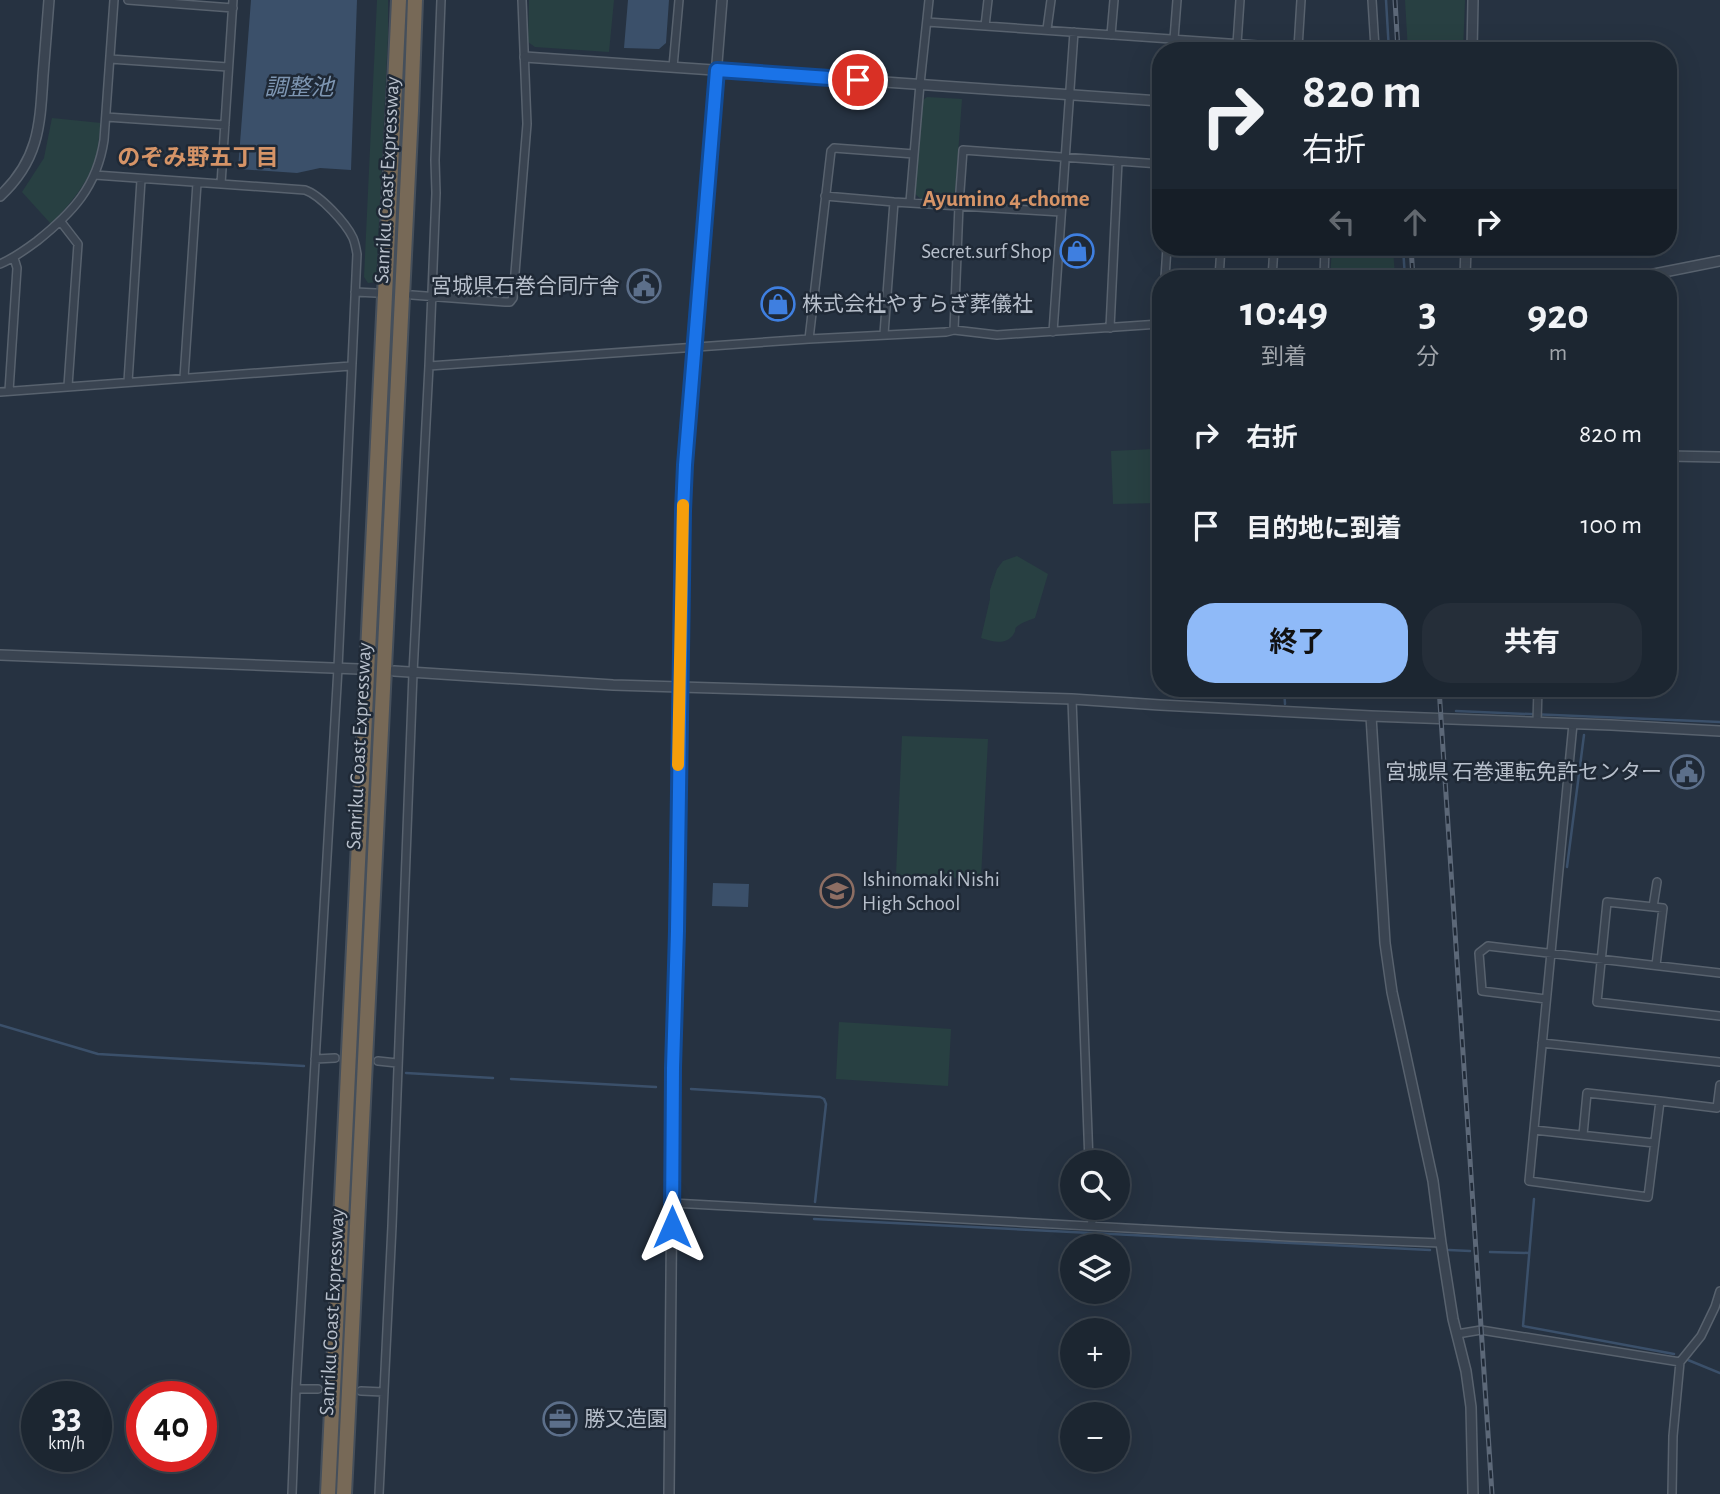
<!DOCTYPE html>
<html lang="ja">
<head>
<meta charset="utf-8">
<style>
	:root { --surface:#1c2631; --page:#252e39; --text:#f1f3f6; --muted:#a0a5ab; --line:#3a434d; --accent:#8fbaf8 }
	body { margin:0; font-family:"Alegreya Sans","Noto Sans JP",sans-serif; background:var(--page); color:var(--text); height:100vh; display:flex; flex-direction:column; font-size:26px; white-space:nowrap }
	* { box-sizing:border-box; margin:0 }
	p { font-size:23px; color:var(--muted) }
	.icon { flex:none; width:38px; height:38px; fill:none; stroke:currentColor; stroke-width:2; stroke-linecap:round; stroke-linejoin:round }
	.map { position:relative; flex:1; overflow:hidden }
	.side { position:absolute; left:1152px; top:270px; width:525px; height:427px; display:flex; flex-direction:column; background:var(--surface); border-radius:28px; box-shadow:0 7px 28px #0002,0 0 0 2px var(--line) }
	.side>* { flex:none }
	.hud { position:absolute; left:1152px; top:42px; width:525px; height:214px; border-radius:28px; box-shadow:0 7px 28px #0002,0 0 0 2px var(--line); background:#1c2631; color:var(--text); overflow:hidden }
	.tools { position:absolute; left:1060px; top:1150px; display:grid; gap:14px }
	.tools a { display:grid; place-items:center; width:70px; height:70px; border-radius:50%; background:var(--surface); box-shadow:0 7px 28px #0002,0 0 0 2px var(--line); font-size:35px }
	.speed { position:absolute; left:21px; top:1381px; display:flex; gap:14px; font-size:35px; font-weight:700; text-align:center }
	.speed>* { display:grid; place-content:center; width:91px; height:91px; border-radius:50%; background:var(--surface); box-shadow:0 7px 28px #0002,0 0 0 2px var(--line); line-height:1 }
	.speed small { font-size:18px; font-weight:400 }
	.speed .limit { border:10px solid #d22; background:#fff; color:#111 }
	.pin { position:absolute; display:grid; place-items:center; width:60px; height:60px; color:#fff; margin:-30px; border:4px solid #fff; border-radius:50%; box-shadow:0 2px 7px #0007 }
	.me { position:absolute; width:77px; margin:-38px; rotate:0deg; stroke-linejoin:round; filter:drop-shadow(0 0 5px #0008) }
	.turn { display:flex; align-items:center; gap:24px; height:147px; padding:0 35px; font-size:32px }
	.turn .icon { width:91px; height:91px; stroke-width:2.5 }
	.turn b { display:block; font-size:49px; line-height:60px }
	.lanes { display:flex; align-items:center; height:66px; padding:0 35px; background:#0003; justify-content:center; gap:35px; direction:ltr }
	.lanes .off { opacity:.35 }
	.eta { display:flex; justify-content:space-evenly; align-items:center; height:119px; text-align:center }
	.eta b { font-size:42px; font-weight:700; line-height:49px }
	.primary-button { display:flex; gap:14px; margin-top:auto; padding:14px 35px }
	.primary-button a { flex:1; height:80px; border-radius:28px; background:var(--accent); color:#111; font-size:28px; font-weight:700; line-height:80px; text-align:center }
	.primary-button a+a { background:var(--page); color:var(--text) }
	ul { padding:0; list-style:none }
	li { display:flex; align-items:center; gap:21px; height:91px; padding:0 35px }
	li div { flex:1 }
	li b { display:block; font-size:26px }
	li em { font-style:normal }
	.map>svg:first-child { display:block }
</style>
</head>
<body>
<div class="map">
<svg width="1720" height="1494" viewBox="0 0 1720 1494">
	<rect width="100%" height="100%" fill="#263241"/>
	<path fill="#284042" d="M 377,0 L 388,0 L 388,35 L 376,282 L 368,283 L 364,277 Z
		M 529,0 L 614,0 L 609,52 L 535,47 L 528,42 Z
		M 1405,0 L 1465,0 L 1463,51 L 1408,51 Z
		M 927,97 L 962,99 L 955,196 L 949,201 L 921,199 L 915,194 L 922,101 Z
		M 52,118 L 101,123 C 99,134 99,146 96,156 C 88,184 70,204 51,224 L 22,192 L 44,158 Z
		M 1332,247 L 1393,247 L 1395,278 L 1330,278 Z
		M 1155,449 L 1159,503 L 1113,504 L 1111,451 Z
		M 1017,556 L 1048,574 L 1035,618 C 1030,620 1023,622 1019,625 C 1012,630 1018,628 1013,635 C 1005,646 991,641 981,638 L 990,599 L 990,590 L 997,569 L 1003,561 Z
		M 902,736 L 988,739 L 981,879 L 896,875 Z
		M 839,1022 L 951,1029 L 948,1086 L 836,1079 Z"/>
	<path fill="#3b506a" d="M 251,0 L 357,0 L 351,170 L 320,168 L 297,173 L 238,169 Z
		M 628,0 L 669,0 L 666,43 L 659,49 L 624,48 Z
		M 713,883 L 749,884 L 748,907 L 712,906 Z"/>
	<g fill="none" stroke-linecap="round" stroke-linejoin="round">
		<path stroke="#3b506a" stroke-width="2.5" d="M 1386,0 L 1389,51
			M 1403,247 L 1405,278
			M 1284,688 L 1285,704
			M 1456,711 L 1720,722
			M 1567,867 L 1584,735
			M 0,1025 L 98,1054 L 304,1066
			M 406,1073 L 493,1078
			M 511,1079 L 656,1087
			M 691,1089 L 820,1097 L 824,1099 L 826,1104 L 815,1202
			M 1534,1199 L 1523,1326 L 1674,1354
			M 814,1219 L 1430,1250
			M 1449,1250 L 1470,1251
			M 1490,1252 L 1529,1253
			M 1688,1360 L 1720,1373"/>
		<path stroke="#3c4756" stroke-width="7" stroke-dasharray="7 3.5" stroke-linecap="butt" d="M 335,1058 L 378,1061"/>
		<defs>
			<path id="minor" d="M 128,0 L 233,8
				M 233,0 L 221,184 L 305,190 C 320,195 346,223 353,238 C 355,243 356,248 357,254 L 338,668 L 296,1389 L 292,1494
				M 1372,0 L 1375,48 L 1373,51
				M 927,22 L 1345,51
				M 985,26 L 988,0
				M 1047,29 L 1051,0
				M 1111,35 L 1114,0
				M 1174,39 L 1177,0
				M 1237,44 L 1240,0
				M 1298,48 L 1301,0
				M 110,59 L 228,67
				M 673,67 L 679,0
				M 106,117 L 225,125
				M 95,175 L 221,184
				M 825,196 L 894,202 L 1061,212
				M 910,202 L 920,84 L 929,0
				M 61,222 L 78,244 L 68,386
				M 0,264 C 14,258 25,250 37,241 C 72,213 97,187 104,140 L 114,0
				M 1165,278 L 1167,247
				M 1219,278 L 1221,247
				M 1272,278 L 1274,247
				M 1324,278 L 1325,247
				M 355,292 L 376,293
				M 412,295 L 505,302 L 510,302 L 513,298 L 527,124 L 522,0
				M 1110,328 L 1118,161
				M 954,330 L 959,205 L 963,150 L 1160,164
				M 1053,332 L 1074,32
				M 884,334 L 894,202
				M 809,339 L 831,151 L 834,148 L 914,154
				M 429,366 L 809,339 L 946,332 L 954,330 L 997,335 L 1160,324
				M 184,378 L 197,183
				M 128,382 L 141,180
				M 9,391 L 17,268 L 14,258
				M 0,392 L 351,366
				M 1072,699 L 1089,1162
				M 1537,722 L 1538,688
				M 1573,724 L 1529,1181 L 1648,1197 L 1660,1101 L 1717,1108 L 1720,1085
				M 1653,907 L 1657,882
				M 1656,965 L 1663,908 L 1607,902 L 1597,1002 L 1720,1016
				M 1546,999 L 1482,991 L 1479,953 L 1488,946 L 1720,973
				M 1542,1043 L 1720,1062
				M 315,1059 L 335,1058
				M 378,1061 L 397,1063
				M 1534,1130 L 1654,1143
				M 1583,1135 L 1587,1093 L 1660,1101
				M 672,1203 L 1289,1237 L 1441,1243
				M 1091,1208 L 1092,1226
				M 1457,1334 L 1481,1330 L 1680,1362
				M 296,1389 L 318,1389
				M 361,1391 L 384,1392
				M 379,1494 L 392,1226 L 413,673 L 429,366 L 436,193 L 435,160 L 441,0
				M 1672,1494 L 1673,1436 L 1680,1362 L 1701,1336 L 1715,1307 L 1720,1291"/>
			<path id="tertiary" d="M 1472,51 L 1473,0
				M 525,57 L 1160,101
				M 0,196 C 39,160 40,125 43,76 C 45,51 47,25 49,0
				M 1465,278 L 1466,247
				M 1634,278 L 1720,261
				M 1668,456 L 1720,457
				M 0,655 L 359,669
				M 394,671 L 613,685 L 1072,699 L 1160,705 L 1371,716 L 1611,725 L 1720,731
				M 1371,716 L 1385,943 L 1392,992 L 1433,1181 L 1441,1243 L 1453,1319 L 1466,1371 L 1471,1407 L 1473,1494
				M 669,1494 L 673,1068 L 677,931 L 683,511 L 685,465 L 722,0"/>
			<path id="motorway" d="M 328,1494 L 399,0
				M 344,1494 L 411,111 L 415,0"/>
		</defs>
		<use href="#minor" stroke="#58626e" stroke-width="10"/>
		<use href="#tertiary" stroke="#58626e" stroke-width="12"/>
		<use href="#motorway" stroke="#454f5b" stroke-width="18"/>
		<use href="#minor" stroke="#3a4451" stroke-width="7"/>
		<use href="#tertiary" stroke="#3a4451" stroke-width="9"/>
		<use href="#motorway" stroke="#776957" stroke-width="14"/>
		<defs>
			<path id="rail" d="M 1395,0 L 1398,51
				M 1411,247 L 1413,278
				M 1439,688 L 1492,1494"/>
		</defs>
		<use href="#rail" stroke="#5c6878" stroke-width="5"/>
		<use href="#rail" stroke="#1f2936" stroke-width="2.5" stroke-dasharray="8" stroke-linecap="butt"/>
	</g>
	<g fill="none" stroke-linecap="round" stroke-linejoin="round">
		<defs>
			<path id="route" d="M 672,1227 L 673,1068 L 677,931 L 683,511 L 685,465 L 717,70 L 858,80"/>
		</defs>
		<use href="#route" stroke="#114b97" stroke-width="18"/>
		<use href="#route" stroke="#1a73e8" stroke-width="12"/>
		<path stroke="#f59e0b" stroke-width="12" d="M 678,765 L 683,505"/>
	</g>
	<defs>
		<symbol id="shop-ring" viewBox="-11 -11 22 22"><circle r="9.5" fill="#1f2936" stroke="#3f7fe0" stroke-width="1.5"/><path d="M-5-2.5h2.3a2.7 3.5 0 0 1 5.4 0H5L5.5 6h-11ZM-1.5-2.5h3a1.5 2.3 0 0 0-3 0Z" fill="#3f7fe0"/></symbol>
		<symbol id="civic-ring" viewBox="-11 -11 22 22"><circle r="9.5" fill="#1f2936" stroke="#5c6f8a" stroke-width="1.5"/><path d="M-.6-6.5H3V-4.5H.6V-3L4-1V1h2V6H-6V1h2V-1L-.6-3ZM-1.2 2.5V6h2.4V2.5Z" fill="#5c6f8a"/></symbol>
		<symbol id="school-ring" viewBox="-11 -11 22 22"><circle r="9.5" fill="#1f2936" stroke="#8d6e63" stroke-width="1.5"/><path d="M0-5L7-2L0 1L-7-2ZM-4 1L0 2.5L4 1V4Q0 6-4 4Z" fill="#8d6e63"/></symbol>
		<symbol id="office-ring" viewBox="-11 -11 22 22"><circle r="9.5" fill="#1f2936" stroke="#5c6f8a" stroke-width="1.5"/><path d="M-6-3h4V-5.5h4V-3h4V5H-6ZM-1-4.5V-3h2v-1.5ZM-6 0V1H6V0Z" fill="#5c6f8a"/></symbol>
	</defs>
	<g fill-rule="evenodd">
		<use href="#shop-ring" x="1058" y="232" width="38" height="38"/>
		<use href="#civic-ring" x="625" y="267" width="38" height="38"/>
		<use href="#shop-ring" x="759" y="285" width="38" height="38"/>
		<use href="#civic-ring" x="1668" y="753" width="38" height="38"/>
		<use href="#school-ring" x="818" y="872" width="38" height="38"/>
		<use href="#office-ring" x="541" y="1400" width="38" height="38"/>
	</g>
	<g text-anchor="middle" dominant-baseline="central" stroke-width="5" stroke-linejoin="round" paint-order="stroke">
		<g font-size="21" fill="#b7bfcb" stroke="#1f2936">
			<text transform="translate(387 180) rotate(-87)">Sanriku Coast Expressway</text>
			<text transform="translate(359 746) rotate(-87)">Sanriku Coast Expressway</text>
			<text transform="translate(332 1312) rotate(-87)">Sanriku Coast Expressway</text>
		</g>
		<g font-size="21" fill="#b7bfcb" stroke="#1f2936" text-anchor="end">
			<text x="1052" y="251">Secret.surf Shop</text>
			<text x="620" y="286">宮城県石巻合同庁舎</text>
			<text x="802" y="304" text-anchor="start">株式会社やすらぎ葬儀社</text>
			<text x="1662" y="772">宮城県 石巻運転免許センター</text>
			<text x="862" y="879" text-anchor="start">Ishinomaki Nishi<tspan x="862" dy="24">High School</tspan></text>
			<text x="584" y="1419" text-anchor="start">勝又造園</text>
		</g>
		<g font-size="23" font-style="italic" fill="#7e96b2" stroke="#1f2936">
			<text x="299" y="88">調整池</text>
		</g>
		<g font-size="23" font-weight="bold" fill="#d69467" stroke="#1f2936">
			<text x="198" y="158">のぞみ野五丁目</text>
			<text x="1006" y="199">Ayumino 4-chome</text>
		</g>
	</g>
</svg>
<div class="tools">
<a><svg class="icon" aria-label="search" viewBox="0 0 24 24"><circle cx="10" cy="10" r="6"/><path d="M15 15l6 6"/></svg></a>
<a><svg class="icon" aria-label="layers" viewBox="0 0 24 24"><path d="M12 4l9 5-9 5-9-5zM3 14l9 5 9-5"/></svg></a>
<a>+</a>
<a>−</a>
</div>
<div class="speed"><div>33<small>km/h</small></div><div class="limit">40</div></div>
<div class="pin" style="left:858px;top:80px;background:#d93025"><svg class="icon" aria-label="arrive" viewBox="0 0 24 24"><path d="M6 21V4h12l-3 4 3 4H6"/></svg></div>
<svg class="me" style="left:672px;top:1227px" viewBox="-20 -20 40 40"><path d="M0-17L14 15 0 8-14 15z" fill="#1a73e8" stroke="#fff" stroke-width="4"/></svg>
<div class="hud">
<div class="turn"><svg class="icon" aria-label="right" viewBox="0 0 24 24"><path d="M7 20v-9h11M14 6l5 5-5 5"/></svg><div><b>820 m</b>右折</div></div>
<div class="lanes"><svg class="icon off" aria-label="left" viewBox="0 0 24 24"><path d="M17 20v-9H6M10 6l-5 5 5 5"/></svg><svg class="icon off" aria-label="ahead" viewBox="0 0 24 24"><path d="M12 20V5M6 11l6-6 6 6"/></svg><svg class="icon" aria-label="right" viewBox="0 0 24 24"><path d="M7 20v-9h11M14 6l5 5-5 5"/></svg></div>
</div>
<section class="side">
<div class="eta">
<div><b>10:49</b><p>到着</p></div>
<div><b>3</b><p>分</p></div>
<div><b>920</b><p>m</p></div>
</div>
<ul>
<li><svg class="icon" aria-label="right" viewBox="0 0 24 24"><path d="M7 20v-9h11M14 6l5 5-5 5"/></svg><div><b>右折</b></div><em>820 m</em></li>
<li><svg class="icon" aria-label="arrive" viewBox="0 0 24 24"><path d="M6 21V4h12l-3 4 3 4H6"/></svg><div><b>目的地に到着</b></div><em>100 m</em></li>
</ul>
<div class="primary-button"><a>終了</a><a>共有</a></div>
</section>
</div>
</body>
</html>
